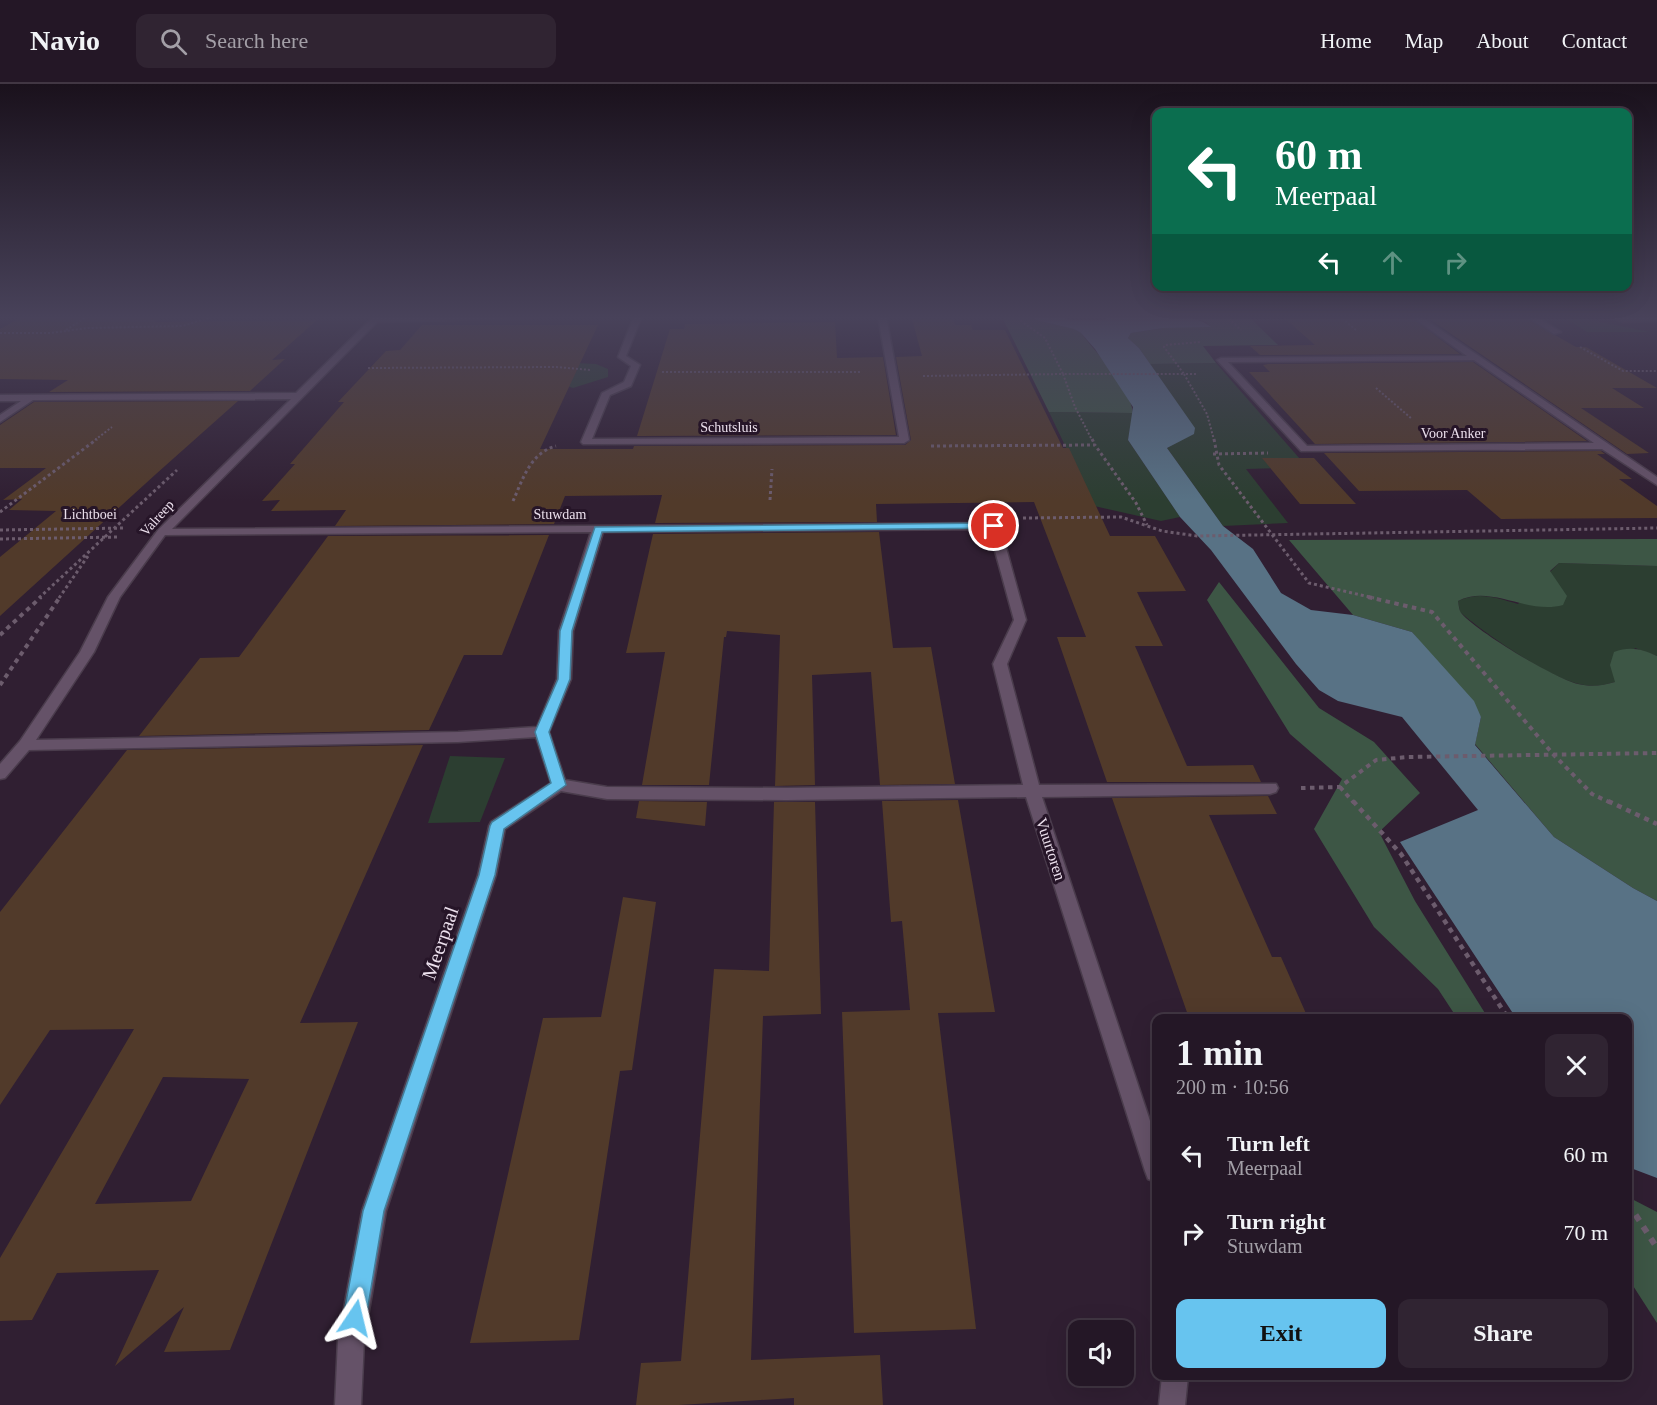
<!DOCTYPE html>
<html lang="en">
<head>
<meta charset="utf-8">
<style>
	:root { --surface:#241726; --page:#302432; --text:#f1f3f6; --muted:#a39fa7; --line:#413643; --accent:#67c4ef }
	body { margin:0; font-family:"Times New Roman",serif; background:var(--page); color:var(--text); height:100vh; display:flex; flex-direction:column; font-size:22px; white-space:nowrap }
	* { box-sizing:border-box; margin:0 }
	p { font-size:20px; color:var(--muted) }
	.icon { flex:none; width:33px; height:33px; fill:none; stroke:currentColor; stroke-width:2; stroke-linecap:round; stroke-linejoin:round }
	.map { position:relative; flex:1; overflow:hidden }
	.side { position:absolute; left:1152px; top:930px; width:480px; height:366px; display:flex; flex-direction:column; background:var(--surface); border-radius:12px; box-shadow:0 6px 24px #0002,0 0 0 2px var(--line) }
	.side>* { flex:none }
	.hud { position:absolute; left:1152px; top:24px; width:480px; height:183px; border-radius:12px; box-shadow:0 6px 24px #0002,0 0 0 2px var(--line); background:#0b6e4f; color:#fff; overflow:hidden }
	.fabs { position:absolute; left:1068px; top:1236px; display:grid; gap:12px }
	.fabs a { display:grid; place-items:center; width:66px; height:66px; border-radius:12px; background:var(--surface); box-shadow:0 6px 24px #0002,0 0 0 2px var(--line); font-size:30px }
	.pin { position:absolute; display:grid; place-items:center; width:51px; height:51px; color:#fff; margin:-26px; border:3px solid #fff; border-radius:50%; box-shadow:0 2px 6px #0007 }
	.me { position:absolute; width:66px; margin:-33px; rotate:10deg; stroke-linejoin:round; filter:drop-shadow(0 0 4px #0008) }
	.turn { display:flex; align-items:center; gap:21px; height:126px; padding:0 24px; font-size:27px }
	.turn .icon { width:78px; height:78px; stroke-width:2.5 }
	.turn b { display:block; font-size:42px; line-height:51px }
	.lanes { display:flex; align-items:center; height:57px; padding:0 24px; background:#0003; justify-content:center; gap:30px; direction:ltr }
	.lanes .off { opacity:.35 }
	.round { display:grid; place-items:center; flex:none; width:63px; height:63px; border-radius:12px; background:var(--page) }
	.overview { display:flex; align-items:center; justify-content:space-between; height:102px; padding:0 24px }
	h1 { font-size:36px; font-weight:800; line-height:45px }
	.primary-button { display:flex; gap:12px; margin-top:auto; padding:12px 24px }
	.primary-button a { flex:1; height:69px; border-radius:12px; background:var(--accent); color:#111; font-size:24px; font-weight:800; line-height:69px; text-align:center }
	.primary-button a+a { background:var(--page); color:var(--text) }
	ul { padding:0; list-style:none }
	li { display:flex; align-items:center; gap:18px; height:78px; padding:0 24px }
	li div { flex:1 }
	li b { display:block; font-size:22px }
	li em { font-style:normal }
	header { display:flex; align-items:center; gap:36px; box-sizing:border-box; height:84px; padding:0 30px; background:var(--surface); border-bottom:2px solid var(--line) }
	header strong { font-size:28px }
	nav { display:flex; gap:33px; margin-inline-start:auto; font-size:21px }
	.search { width:420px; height:54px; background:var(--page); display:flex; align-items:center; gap:15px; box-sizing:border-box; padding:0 21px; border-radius:12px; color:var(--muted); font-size:22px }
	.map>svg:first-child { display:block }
</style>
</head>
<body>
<header>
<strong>Navio</strong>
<div class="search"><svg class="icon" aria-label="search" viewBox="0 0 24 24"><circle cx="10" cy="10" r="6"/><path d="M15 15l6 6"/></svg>Search here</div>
<nav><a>Home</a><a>Map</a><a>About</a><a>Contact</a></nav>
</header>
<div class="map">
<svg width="1657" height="1321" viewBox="0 0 1657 1321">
	<rect width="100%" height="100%" fill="#301f32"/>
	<path fill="#2c3e31" d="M 1571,232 L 1650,248 L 1587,248 L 1562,232 Z
		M 575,279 L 596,280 L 608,285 L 608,293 L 573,304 L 562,300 Z
		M 1216,279 L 1307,383 L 1246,385 L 1288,439 L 1223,442 L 1167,364 L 1179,357 L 1150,280 Z
		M 1049,328 L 1133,329 L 1128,356 L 1180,433 L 1161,437 L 1094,422 Z
		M 1559,479 L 1657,482 L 1657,572 L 1635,564 L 1615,598 C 1602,602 1592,603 1579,600 C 1549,594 1484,549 1460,528 L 1458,517 C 1479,507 1497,514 1518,520 Z
		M 450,672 L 505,674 L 480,738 L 428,739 Z"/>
	<path fill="#3d5645" d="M 1033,232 L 1036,236 L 1075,245 L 1081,249 C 1096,269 1131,305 1133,329 L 1049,328 L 1002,233 Z
		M 1187,232 L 1248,232 L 1278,261 L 1203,262 L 1216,279 L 1150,280 L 1139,264 L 1128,254 L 1131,249 L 1163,244 L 1210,242 L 1206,238 Z
		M 1657,455 L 1657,482 L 1559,479 L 1550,487 L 1567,512 L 1563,521 C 1527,531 1491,500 1458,517 C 1459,522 1459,527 1462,530 C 1478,548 1555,595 1578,600 C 1591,603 1602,602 1615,598 L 1610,581 L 1614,568 C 1630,562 1642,565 1657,572 L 1657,817 L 1633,804 L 1554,753 L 1475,660 L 1481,633 L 1412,548 L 1353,531 L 1289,456 Z
		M 1219,498 L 1319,624 L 1374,658 L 1420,709 L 1379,748 L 1415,817 L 1488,934 L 1457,934 L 1438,905 L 1374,843 L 1314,745 L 1342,695 L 1290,650 L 1207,516 Z
		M 1628,1113 L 1657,1128 L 1657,1239 L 1628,1194 Z"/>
	<path fill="#587285" d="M 1060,232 L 1071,236 L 1104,236 L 1107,232 C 1134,232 1191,225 1211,243 L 1163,244 L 1131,249 L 1128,254 L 1139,264 L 1195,344 L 1194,350 L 1167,364 L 1223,442 L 1253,465 L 1281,509 L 1311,526 L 1353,531 L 1412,548 L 1474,617 L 1481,633 L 1475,661 L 1554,753 L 1633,804 L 1657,817 L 1657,1094 L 1628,1083 L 1628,934 L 1516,934 L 1400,758 L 1478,726 L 1402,633 L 1338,617 L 1319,606 L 1296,580 L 1211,466 L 1180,433 L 1128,356 L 1133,323 L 1095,265 L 1081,249 L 1074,245 L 1036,236 L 1033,232 Z"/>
	<path fill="#513a2a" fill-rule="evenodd" d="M 24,232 L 163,232 L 155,238 L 317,236 L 272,276 L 285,275 L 250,307 L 49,308 L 68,296 L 0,295 L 0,245 Z
		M 1282,232 L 1409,232 L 1460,270 L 1260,271 L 1250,262 L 1315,261 Z
		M 1425,232 L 1525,234 L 1576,263 L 1586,263 L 1657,304 L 1612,304 L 1644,324 L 1581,324 L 1649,369 L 1627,370 Z
		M 912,235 L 953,235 L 955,241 L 971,241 L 973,246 L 1005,246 L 1063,364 L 1069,364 L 1110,452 L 1155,452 L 1186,507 L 1137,508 L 1163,562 L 1135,562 L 1187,682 L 1253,681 L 1261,698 L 1107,698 L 1057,553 L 1086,553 L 1034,418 L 876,420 L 877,438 L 655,439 L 662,411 L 565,412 L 554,440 L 335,442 L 346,426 L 271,427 L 280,416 L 262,417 L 295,380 L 290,380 L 344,318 L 338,318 L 386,267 L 400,266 L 422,241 L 598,241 L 540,365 L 633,365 L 634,362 L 905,361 L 911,356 L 896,273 L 922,272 Z
		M 835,238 L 837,274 L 883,273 L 896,351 L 637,352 L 670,245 L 684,245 L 685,240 Z
		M 1473,278 L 1587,357 L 1315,360 L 1249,288 L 1270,288 L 1263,281 L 1268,280 Z
		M 238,317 L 156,390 L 0,532 L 0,473 L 56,427 L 9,426 L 22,415 L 3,416 L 46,384 L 0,384 L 0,341 L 34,318 Z
		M 1601,367 L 1605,370 L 1597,370 L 1632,395 L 1619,395 L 1657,422 L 1657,434 L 1501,435 L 1467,406 L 1359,407 L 1324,369 Z
		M 1262,374 L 1314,374 L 1356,420 L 1300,420 Z
		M 879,448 L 893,564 L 931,563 L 955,700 L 880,701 L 871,588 L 812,591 L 815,701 L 775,702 L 780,551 L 727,547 L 726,553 L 724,553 L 709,701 L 642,701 L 665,568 L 626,569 L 653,450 Z
		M 549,451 L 502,571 L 464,571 L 429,646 L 139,652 L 200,574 L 239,573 L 328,452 Z
		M 423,661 L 300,939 L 358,938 L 230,1266 L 164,1268 L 184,1223 L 115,1282 L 159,1186 L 57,1189 L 32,1236 L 0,1237 L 0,1174 L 134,945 L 50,946 L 0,1021 L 0,828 L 127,666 ZM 163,993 L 249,995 L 191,1117 L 95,1120 Z
		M 1268,712 L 1277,730 L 1209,731 L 1272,873 L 1281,873 L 1308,934 L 1189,934 L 1112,714 Z
		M 958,716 L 995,928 L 938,929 L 976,1245 L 854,1249 L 842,928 L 910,926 L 902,837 L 891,838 L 882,717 Z
		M 639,717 L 707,718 L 705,742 L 636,734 Z
		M 774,718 L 815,718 L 821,930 L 763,932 L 751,1276 L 880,1271 L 883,1321 L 794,1321 L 794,1314 L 679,1321 L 636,1321 L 641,1279 L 681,1277 L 714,885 L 769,887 Z
		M 623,813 L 656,818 L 632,986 L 620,987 L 579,1256 L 470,1259 L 543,934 L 601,933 Z"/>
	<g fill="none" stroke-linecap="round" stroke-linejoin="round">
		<defs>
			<path id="minor" d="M 374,232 L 585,232 L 377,238 L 172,445 L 994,439 L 1000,442 L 1026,536 L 1007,580 L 1039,701 L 1276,700 L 1278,704 L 1276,708 L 1270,710 L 1042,713 L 1156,1055 L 1156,1098 L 1148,1095 L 1145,1087 L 1026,713 L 786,716 L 607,715 L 561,707 L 505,745 L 496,791 L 386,1127 L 364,1256 L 361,1321 L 335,1321 L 338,1256 L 362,1127 L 478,791 L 489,742 L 491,738 L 551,699 L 536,653 L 458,658 L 29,666 L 5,694 L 0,695 L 0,680 L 20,657 L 80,568 L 108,513 L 158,446 L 291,315 L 33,316 L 0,338 L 0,331 L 21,317 L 0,317 L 0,311 L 296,309 ZM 989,445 L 1014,536 L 993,580 L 1023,701 L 786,704 L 607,703 L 565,696 L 549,648 L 571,595 L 573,547 L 603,448 ZM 591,448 L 559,547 L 557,595 L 537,643 L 458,648 L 36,656 L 94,568 L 120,513 L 165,451 Z
				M 634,232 L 642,232 L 626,272 L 640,281 L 631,302 L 610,311 L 592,355 L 899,353 L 878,232 L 886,232 L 909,356 L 904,359 L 583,360 L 581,358 L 602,309 L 624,298 L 631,282 L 618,273 Z
				M 678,232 L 813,232 L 810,234 Z
				M 1411,232 L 1420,232 L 1657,393 L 1657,401 L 1602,365 L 1301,367 L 1217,276 L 1221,274 L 1467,272 ZM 1474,276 L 1594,359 L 1307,362 L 1228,278 Z
				M 1526,232 L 1535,232 L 1561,248 L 1554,250 Z
				M 1606,232 L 1657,233 L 1657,237 L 1624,238 Z
				M 1162,1292 L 1188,1292 L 1185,1321 L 1159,1321 Z"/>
		</defs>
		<use href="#minor" stroke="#4a3c4c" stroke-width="3"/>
		<path stroke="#6c5c6d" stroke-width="2" stroke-dasharray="2 2" stroke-linecap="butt" d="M 1014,232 L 1045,254 L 1063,290 L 1184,290 L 1164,263 L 1165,261 L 1200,258
			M 1226,232 L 1241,246
			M 1339,232 L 1356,246
			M 66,246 L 88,232
			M 0,249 L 50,249 L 88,244 L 182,242 L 216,232
			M 1580,263 L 1623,287 L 1657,287
			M 368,284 L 556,283 L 591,286
			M 662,288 L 861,288
			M 1196,290 L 1184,290 L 1207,330 L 1214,356
			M 923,292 L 1063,290 L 1075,323 L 1092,356
			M 1376,304 L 1412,335
			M 95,356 L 112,343"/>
		<path stroke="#6c5c6d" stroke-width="3" stroke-dasharray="3 3" stroke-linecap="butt" d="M 1092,355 L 1095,361
			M 1214,355 L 1219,381 L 1309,499 L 1374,514
			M 931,362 L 1095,361 L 1136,419 L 1147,441
			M 1213,370 L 1268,369
			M 770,416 L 772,385
			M 513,417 C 523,395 530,369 556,362
			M 0,428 L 97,355
			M 1023,434 L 1121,433 L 1162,447 L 1197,452 L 1657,444
			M 0,446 L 126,444
			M 0,455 L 119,453
			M 39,514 L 177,386
			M 59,514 L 88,472"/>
		<path stroke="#6c5c6d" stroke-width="4" stroke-dasharray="4.5 4.5" stroke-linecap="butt" d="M 1368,513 L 1432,528 L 1553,670 L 1592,710 L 1611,719
			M 0,551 L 41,513
			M 0,601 L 60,513
			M 1340,703 L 1354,719
			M 1301,704 L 1340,703 L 1376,676 L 1408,673 L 1657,669"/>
		<path stroke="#6c5c6d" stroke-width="4.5" stroke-dasharray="5 5" stroke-linecap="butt" d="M 1353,717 L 1401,770 L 1508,934
			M 1608,717 L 1657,740"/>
		<path stroke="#6c5c6d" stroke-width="6" stroke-dasharray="7 7" stroke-linecap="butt" d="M 1628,1119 L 1657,1164"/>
		<use href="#minor" fill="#655268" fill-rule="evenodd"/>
	</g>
	<linearGradient id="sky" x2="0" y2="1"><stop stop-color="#1a111c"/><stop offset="0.56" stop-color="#48425a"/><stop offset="1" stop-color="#48425a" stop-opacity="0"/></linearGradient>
	<rect width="1657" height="417" fill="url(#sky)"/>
	<path fill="#67c4ef" stroke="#437f9b" stroke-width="1.5" d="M 994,439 L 997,440 L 997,444 L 602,448 L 572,547 L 570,595 L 549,648 L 566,701 L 504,745 L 495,791 L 384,1127 L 366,1234 L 363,1242 L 355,1246 L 347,1242 L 343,1234 L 363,1127 L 479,791 L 490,742 L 492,738 L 551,699 L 535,648 L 558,595 L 560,547 L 595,443 Z"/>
	<g text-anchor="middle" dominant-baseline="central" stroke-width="6" stroke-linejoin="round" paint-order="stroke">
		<g font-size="14" fill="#ece0ed" stroke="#261528">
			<text x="729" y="343">Schutsluis</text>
			<text x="1453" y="349">Voor Anker</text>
			<text x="90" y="430">Lichtboei</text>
			<text x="560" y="430">Stuwdam</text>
			<text transform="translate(157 434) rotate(-48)">Valreep</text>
		</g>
		<g font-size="16" fill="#ece0ed" stroke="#261528">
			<text transform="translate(1051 765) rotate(72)">Vuurtoren</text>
		</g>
		<g font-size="20" fill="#ece0ed" stroke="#261528">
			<text transform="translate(440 859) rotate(-71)">Meerpaal</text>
		</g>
	</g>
</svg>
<div class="fabs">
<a><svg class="icon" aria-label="sound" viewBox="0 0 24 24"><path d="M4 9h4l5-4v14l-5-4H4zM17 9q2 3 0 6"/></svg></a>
</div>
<div class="pin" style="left:994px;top:442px;background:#d93025"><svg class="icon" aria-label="arrive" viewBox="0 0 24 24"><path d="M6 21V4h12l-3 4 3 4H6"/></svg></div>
<svg class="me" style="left:355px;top:1234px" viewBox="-20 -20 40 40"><path d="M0-17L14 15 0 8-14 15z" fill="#67c4ef" stroke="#fff" stroke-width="4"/></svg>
<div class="hud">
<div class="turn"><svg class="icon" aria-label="left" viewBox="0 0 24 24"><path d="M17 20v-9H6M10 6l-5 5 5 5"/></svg><div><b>60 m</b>Meerpaal</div></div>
<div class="lanes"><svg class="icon" aria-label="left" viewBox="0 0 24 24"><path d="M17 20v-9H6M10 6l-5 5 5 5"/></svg><svg class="icon off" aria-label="ahead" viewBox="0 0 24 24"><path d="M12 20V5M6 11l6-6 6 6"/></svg><svg class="icon off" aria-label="right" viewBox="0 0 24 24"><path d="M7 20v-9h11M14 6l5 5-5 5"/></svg></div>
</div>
<section class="side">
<div class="overview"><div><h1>1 min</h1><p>200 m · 10:56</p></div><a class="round"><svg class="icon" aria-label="close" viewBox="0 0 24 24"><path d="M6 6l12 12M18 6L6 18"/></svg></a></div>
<ul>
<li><svg class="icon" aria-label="left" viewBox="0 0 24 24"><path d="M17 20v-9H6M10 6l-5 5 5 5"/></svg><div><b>Turn left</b><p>Meerpaal</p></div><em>60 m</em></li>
<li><svg class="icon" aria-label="right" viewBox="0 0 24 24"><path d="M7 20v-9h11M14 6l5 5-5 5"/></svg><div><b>Turn right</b><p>Stuwdam</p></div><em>70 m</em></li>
</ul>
<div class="primary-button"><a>Exit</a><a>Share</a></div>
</section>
</div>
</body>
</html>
